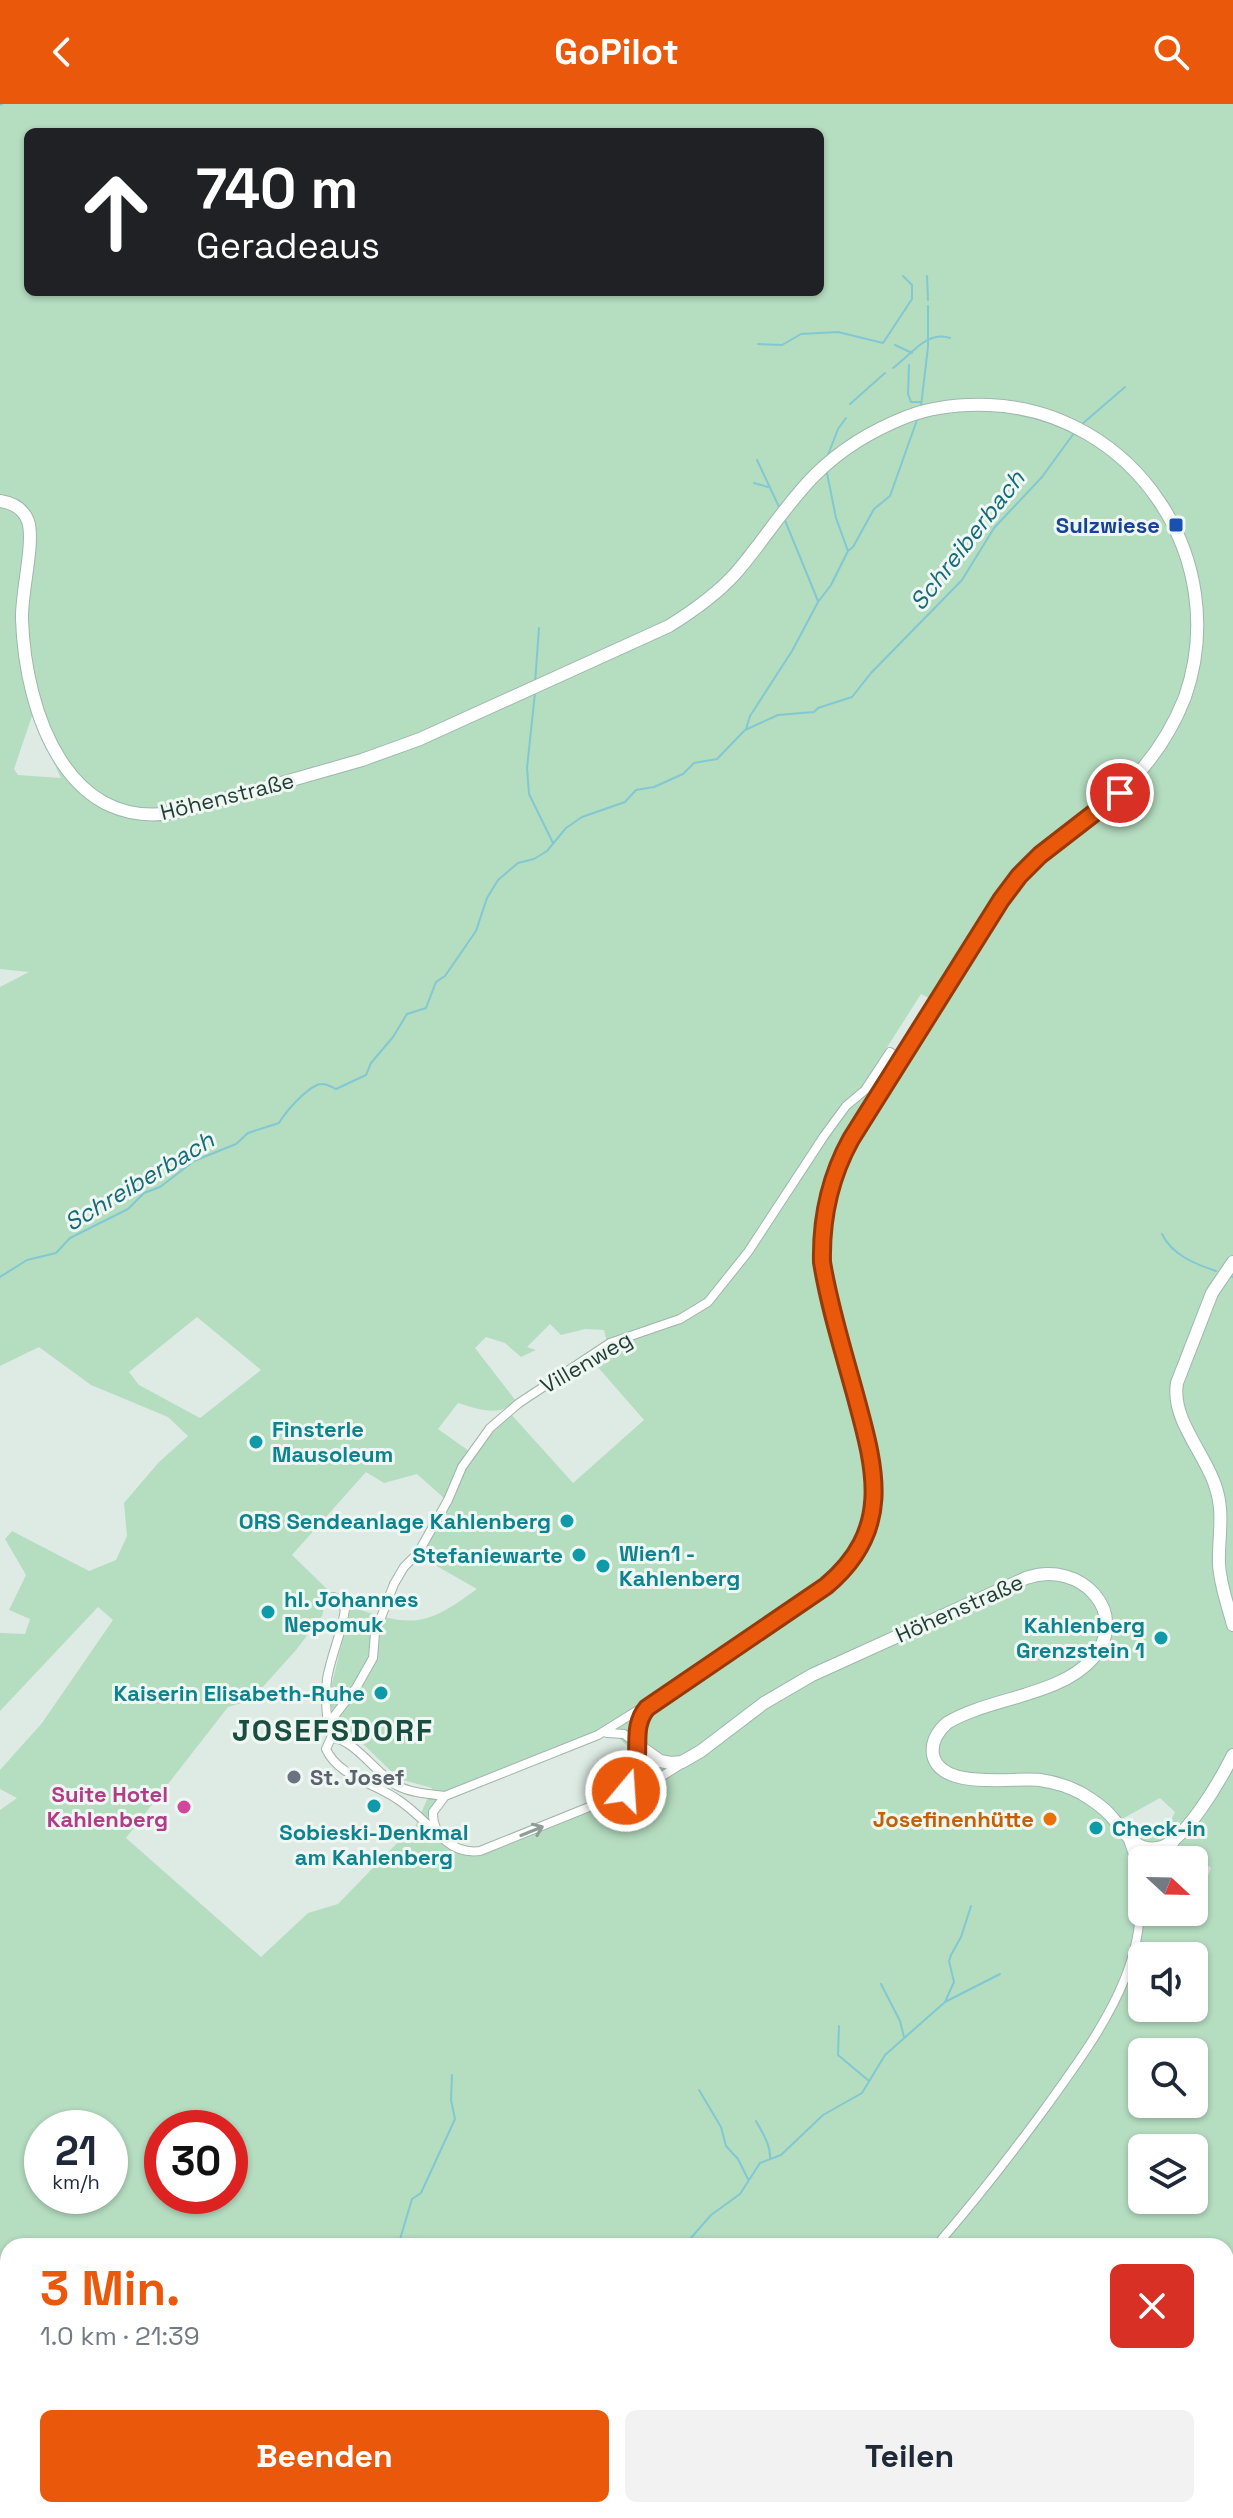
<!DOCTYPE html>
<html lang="de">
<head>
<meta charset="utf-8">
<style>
	:root { --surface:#fff; --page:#f2f2f3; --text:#1f2937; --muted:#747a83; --accent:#ea580c }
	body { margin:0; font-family:"Space Grotesk",sans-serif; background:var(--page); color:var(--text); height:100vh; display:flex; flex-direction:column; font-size:30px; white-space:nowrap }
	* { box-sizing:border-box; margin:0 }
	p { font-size:26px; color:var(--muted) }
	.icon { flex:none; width:44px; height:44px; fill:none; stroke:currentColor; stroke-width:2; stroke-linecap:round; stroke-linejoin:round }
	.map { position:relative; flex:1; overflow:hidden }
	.sheet { position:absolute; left:0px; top:2134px; width:1234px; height:280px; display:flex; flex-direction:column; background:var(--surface); border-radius:24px 24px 0 0; box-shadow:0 2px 6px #0004 }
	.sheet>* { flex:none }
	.top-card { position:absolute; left:24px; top:24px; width:800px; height:168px; border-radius:12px; box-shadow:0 2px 6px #0004; background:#202124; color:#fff; overflow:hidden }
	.needle { width:52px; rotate:112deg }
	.controls { position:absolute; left:1128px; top:1742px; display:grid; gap:16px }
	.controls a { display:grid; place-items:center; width:80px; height:80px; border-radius:12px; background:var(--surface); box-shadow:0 2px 6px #0004; font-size:40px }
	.speed { position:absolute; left:24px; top:2006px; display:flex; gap:16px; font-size:40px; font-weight:700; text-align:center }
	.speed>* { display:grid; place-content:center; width:104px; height:104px; border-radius:50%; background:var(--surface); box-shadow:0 2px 6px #0004; line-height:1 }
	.speed small { font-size:20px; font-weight:400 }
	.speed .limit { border:12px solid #d22; background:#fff; color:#111 }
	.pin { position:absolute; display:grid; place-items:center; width:68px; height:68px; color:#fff; margin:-34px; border:4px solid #fff; border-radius:50%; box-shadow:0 2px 8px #0007 }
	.me { position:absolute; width:88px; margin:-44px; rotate:18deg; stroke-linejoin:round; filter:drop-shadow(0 0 6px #0008) }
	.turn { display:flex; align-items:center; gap:28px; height:168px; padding:0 40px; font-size:36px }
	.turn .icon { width:104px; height:104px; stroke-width:2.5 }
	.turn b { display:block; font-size:56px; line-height:68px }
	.round { display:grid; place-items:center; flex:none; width:84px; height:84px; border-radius:12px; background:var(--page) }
	.headline { display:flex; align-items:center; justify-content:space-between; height:136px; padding:0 40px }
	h1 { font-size:48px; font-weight:800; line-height:60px; color:var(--accent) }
	.primary-button { display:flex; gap:16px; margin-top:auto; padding:16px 40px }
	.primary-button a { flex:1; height:92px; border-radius:12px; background:var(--accent); color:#fff; font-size:32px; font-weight:800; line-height:92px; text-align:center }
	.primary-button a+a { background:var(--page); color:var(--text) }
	header { display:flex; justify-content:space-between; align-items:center; height:104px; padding:0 40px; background:var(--accent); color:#fff; font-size:36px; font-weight:800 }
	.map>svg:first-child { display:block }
</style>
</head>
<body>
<header><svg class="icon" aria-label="back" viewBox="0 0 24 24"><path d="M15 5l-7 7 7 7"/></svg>GoPilot<svg class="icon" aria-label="search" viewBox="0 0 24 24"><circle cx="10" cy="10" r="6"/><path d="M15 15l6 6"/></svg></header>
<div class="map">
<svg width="1233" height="2414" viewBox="0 0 1233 2414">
	<rect width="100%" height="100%" fill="#deebe5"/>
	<path fill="#b5ddc0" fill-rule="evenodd" d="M 0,0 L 1233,0 L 1233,2414 L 0,2414 L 0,1706 L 17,1694 L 0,1685 L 0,1666 L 42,1619 L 113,1516 L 98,1503 L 0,1607 L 0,1529 L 25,1530 L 30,1515 L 9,1506 L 26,1471 L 5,1435 L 12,1427 L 89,1467 L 116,1456 L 127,1432 L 124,1399 L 159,1358 L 188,1332 L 168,1313 L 91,1281 L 39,1243 L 0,1262 L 0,883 L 29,868 L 0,865 ZM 28,28 L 820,28 L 820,188 L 28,188 ZM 32,612 L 61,674 L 18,671 L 14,665 ZM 921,890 L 933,896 L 893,958 L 885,950 L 886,945 ZM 197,1213 L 261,1266 L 200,1314 L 139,1281 L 129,1268 ZM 550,1220 L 561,1231 L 585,1225 L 604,1226 L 608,1242 L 589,1253 L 644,1316 L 573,1379 L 510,1309 L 469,1356 L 419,1452 L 477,1485 C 424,1524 412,1523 351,1503 L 328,1595 L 336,1614 L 393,1669 L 403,1676 L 432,1684 L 412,1730 L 399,1737 L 338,1800 L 308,1809 L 261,1853 L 126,1734 L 228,1603 L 251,1596 L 296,1546 L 322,1512 L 328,1486 L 292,1451 L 366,1368 L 384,1379 L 417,1370 L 446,1396 L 449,1382 L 469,1347 L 438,1325 L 458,1299 C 478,1305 500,1314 516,1297 L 475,1244 L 486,1233 L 505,1239 L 521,1253 L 536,1246 L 527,1243 ZM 611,1632 L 619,1634 L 630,1645 L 628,1673 L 617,1689 L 484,1744 C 460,1747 444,1734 435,1713 L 443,1697 L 453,1691 L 601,1633 ZM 1160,1694 L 1175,1708 C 1162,1738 1142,1739 1122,1715 ZM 1188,1744 L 1211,1764 L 1198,1797 L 1194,1796 L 1194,1808 L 1142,1808 L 1142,1756 L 1178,1756 ZM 1142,1852 L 1194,1852 L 1194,1904 L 1142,1904 ZM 1142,1948 L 1194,1948 L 1194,2000 L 1142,2000 ZM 42,2024 L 110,2024 L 110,2092 L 42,2092 ZM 162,2024 L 230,2024 L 230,2092 L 162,2092 ZM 1142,2044 L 1194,2044 L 1194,2096 L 1142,2096 ZM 8,2142 L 1226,2142 L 1226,2406 L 8,2406 Z"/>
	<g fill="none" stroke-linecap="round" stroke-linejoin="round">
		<path stroke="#82c8d3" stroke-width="2" d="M 0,1 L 2,0
			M 927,172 L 928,196
			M 758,240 L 782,241 L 801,230 L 838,228 L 883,239 L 912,195 L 912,181 L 903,172
			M 895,241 L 912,249
			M 909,261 L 908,290 L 911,298 L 921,298
			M 893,264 C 911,251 927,226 950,234
			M 850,300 L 885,269
			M 921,302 L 928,243 L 928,202
			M 1081,321 L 1125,283
			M 828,351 L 838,325 L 846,314
			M 757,356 L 780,405
			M 827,369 L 836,414 L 848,447
			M 754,379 L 768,383
			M 784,414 L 818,497
			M 535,579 L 539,524
			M 535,589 L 527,664 L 529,690 L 553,739
			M 746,625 L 750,612 L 792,547 L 818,498 L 831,481 L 848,447 L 853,443 L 874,405 L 890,392 L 917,316
			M 1162,1130 C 1172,1151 1195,1160 1216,1167
			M 0,1173 L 27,1156 L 56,1149 L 70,1134 L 128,1105 L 144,1089 L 160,1083 L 194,1057 L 236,1040 L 248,1029 L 279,1019 C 286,1007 304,987 317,981 C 324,978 330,982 336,985 L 366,971 L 371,959 L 393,933 L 407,910 L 426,904 L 436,878 L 445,872 L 476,827 L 487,794 L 498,776 L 518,759 L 534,755 L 547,747 L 566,724 L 582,713 L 625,698 L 636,686 L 654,683 L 683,670 L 694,659 L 717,655 L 745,626 L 778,611 L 814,608 L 818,604 L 852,593 L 871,569 L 962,476 L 994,424 L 1042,373 L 1074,329
			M 1232,1173 L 1233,1173
			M 881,1880 L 900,1917 L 904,1933
			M 945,1898 L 1000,1870
			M 839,1922 L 838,1951 L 869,1977
			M 699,1986 L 721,2023 L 726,2042 L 738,2055 L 748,2075
			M 756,2017 C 762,2028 771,2041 770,2055
			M 398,2142 L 412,2095 L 421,2089 L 455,2015 L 451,1996 L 452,1971
			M 680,2142 L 691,2134 L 711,2111 L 740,2090 L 760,2059 L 781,2051 L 823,2011 L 862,1989 L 885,1951 L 945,1898 L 954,1878 L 949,1857 L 951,1851 L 961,1833 L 971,1802
			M 33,2414 L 46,2406"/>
		<defs>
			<path id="street" d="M 643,1603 L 598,1631 L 445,1692 L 433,1708 C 432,1733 456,1750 480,1747 L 656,1676 L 683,1659
				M 328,1620 L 356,1584 L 373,1554 L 375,1529 L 394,1480 L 404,1463 L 418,1449 L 448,1396 L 462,1363 L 490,1324 L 519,1299 L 610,1239 L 680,1215 L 708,1198 L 748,1148 L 824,1032 L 846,1002 L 865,986 L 890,948 L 901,955
				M 328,1621 C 326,1606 325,1591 327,1575 C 331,1551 342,1529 345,1505 L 338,1495 L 333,1493
				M 607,1629 L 624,1630 L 639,1642 L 635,1670 L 625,1688
				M 331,1634 L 326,1645 C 338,1672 374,1679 397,1695 C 411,1704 423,1716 435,1728
				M 331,1634 C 352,1633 376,1669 396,1681 C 411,1689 428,1690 445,1692
				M 1165,1756 L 1176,1736
				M 936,2142 C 975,2097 1011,2051 1046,2003 C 1103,1924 1168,1838 1128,1736
				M 642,2414 L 651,2406
				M 668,2414 L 670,2406"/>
			<path id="secondary" d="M 0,397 C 13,399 23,404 28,417 C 35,438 21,489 22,515 C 25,608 68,736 186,706 L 362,656 L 420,635 L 669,522 C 693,507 716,491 735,470 C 763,438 785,401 815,371 C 840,346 873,326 906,313 C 932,303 962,300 989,301 C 1134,307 1233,455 1185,593 C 1171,629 1149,661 1121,687 C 1096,711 1066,729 1040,750 C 1025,764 1013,780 1001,796 C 975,838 950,880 923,921 C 874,996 820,1063 822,1158 L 874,1364 C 879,1412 862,1451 826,1482 L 652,1598 C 638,1612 636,1623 639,1642 L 660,1657 L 671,1659 L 682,1658 L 701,1647 L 764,1599 L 812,1571 L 1026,1474 C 1081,1455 1132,1510 1092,1555 C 1060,1592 987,1594 947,1619 C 938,1627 931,1638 933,1651 C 941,1687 1013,1673 1040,1676 C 1054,1678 1068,1682 1081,1689 C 1091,1695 1102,1702 1110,1711 C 1124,1726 1133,1748 1158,1744 C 1184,1740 1221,1675 1233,1651
				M 1233,1158 L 1212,1189 L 1177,1279 C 1171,1315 1204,1348 1215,1381 C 1225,1409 1218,1433 1219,1460 C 1220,1481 1228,1501 1233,1521"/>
		</defs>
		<use href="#street" stroke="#a1b3ac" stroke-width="10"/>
		<use href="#secondary" stroke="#9db7ad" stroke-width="14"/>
		<use href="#street" stroke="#fff" stroke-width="8"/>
		<use href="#secondary" stroke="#fff" stroke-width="12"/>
	</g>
	<defs><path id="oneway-shaft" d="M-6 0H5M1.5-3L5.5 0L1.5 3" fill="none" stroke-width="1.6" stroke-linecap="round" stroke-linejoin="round" transform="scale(2)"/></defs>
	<use stroke="#8f9d99" href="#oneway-shaft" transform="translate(532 1727) rotate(-22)"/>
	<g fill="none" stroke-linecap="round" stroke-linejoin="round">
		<defs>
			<path id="route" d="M 626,1687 C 648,1657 627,1628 647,1604 L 826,1482 C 894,1425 875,1364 855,1290 C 843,1246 829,1202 822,1158 C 821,1114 830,1073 851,1035 L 1001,796 L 1019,772 L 1040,751 L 1120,689"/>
		</defs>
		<use href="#route" stroke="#983908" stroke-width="20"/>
		<use href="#route" stroke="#ea580c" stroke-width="14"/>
	</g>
	<rect fill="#1a4fb4" stroke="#eff7f3" stroke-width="3" x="1168" y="413" width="16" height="16" rx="4"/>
	<g fill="#0f9aa8" stroke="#eff7f3" stroke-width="3">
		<circle cx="256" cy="1338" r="8"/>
		<circle cx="567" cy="1417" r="8"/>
		<circle cx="579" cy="1451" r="8"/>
		<circle cx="603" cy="1462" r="8"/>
		<circle cx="268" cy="1508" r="8"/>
		<circle cx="1161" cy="1534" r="8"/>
		<circle cx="381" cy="1589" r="8"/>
		<circle cx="374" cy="1702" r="8"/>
		<circle cx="1096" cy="1724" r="8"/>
	</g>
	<circle fill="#6b7280" stroke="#eff7f3" stroke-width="3" cx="294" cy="1673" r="8"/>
	<circle fill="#d1479c" stroke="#eff7f3" stroke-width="3" cx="184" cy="1703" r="8"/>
	<circle fill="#e8710a" stroke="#eff7f3" stroke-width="3" cx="1050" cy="1715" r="8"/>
	<g text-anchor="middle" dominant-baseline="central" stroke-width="6" stroke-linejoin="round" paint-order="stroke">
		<g font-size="22" font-weight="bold" fill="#164399" stroke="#eff7f3" text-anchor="end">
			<text x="1160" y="421">Sulzwiese</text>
		</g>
		<g font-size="22" fill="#1f3b33" stroke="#eff7f3">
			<text transform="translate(227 692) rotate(-14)">Höhenstraße</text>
			<text transform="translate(586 1258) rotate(-30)">Villenweg</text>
			<text transform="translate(959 1504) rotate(-24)">Höhenstraße</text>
		</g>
		<g font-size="22" font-weight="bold" fill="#0d838f" stroke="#eff7f3" text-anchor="start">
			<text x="272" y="1325">Finsterle<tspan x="272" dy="25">Mausoleum</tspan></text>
			<text x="551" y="1417" text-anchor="end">ORS Sendeanlage Kahlenberg</text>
			<text x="619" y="1449">Wien1 -<tspan x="619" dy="25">Kahlenberg</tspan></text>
			<text x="563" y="1451" text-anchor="end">Stefaniewarte</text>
			<text x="284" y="1495">hl. Johannes<tspan x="284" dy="25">Nepomuk</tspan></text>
			<text x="1145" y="1521" text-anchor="end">Kahlenberg<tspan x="1145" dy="25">Grenzstein 1</tspan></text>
			<text x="365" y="1589" text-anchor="end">Kaiserin Elisabeth-Ruhe</text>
			<text x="1112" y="1724">Check-in</text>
			<text x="374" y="1728" text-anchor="middle">Sobieski-Denkmal<tspan x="374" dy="25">am Kahlenberg</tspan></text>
		</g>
		<g font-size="22" font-weight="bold" fill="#5b616d" stroke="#eff7f3" text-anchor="start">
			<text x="310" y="1673">St. Josef</text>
		</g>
		<g font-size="22" font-weight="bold" fill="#b23c85" stroke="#eff7f3" text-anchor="end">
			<text x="168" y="1690">Suite Hotel<tspan x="168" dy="25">Kahlenberg</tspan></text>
		</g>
		<g font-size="22" font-weight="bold" fill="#c56008" stroke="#eff7f3" text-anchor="end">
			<text x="1034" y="1715">Josefinenhütte</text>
		</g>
		<g font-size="24" font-style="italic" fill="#166a79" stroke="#eff7f3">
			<text transform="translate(967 436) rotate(-52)">Schreiberbach</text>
			<text transform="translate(139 1077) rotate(-31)">Schreiberbach</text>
		</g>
		<g font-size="30" font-weight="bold" letter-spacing="2" fill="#1a4e40" stroke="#eff7f3">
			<text x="333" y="1626">JOSEFSDORF</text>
		</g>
	</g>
</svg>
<div class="controls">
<a><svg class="needle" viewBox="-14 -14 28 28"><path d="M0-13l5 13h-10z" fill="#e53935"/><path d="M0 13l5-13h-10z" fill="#747a83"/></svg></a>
<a><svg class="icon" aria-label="sound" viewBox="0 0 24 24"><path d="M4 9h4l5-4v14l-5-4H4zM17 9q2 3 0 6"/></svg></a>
<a><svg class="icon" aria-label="search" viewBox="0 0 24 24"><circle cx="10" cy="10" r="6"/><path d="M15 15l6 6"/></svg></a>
<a><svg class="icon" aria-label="layers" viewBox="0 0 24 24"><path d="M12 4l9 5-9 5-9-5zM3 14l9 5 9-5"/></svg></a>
</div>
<div class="speed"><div>21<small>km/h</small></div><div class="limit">30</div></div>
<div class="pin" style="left:1120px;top:689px;background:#d93025"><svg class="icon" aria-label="arrive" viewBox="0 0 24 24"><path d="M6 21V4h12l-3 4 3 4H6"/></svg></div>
<svg class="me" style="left:626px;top:1687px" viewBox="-20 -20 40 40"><circle r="17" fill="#ea580c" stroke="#fff" stroke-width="3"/><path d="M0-11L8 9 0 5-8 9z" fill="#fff"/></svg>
<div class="top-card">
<div class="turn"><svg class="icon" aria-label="ahead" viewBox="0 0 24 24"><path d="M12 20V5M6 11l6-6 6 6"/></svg><div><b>740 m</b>Geradeaus</div></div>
</div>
<section class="sheet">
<div class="headline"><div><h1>3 Min.</h1><p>1.0 km · 21:39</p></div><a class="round" style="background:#d93025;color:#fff"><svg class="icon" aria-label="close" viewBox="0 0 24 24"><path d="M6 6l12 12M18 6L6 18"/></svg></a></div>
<div class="primary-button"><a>Beenden</a><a>Teilen</a></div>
</section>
</div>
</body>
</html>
